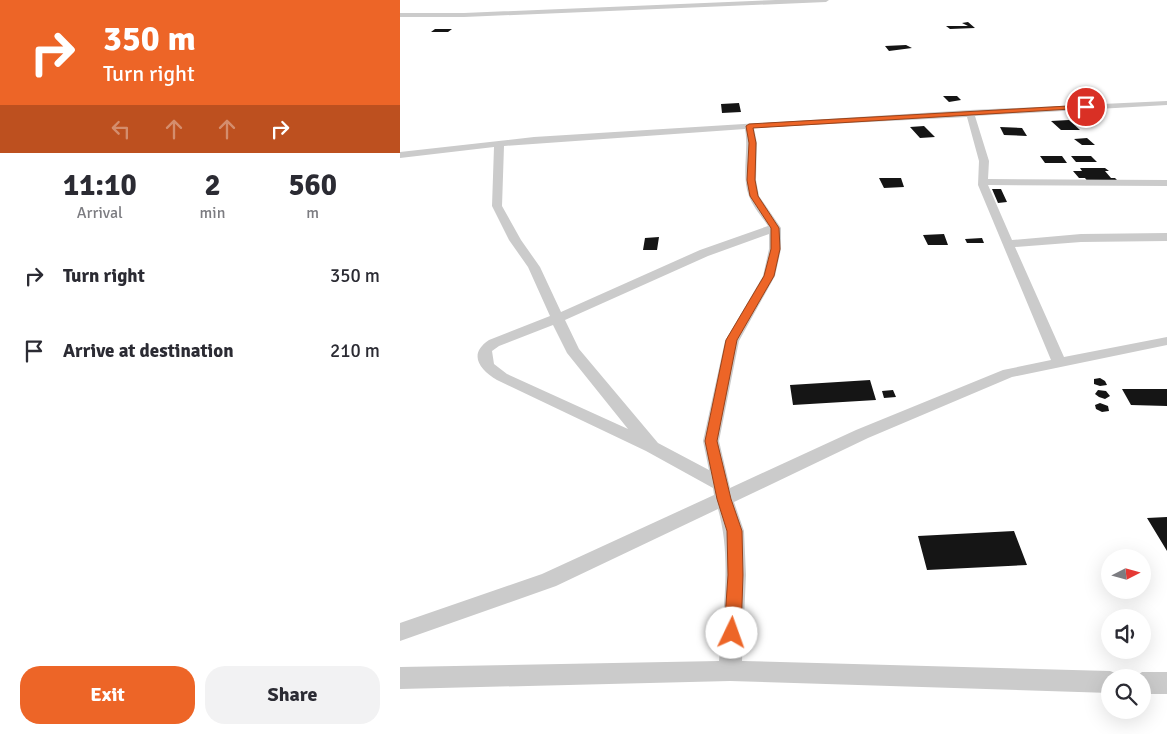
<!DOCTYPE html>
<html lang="en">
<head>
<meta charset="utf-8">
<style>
	:root { --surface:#fff; --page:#f2f2f3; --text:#2b2b33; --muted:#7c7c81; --accent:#ed6527 }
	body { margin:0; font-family:Signika,sans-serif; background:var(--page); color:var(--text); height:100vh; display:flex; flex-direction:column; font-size:19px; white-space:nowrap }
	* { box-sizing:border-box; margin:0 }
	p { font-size:16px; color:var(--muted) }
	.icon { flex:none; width:28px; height:28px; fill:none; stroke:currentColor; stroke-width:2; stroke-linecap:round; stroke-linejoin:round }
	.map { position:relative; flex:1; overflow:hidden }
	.side { display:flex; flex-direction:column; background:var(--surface); width:400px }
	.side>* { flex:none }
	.hud { background:#ed6527; color:#fff; overflow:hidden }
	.needle { width:32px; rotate:84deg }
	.tools { position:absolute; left:701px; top:549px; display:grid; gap:10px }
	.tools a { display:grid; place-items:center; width:50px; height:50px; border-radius:50%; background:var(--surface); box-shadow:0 5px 20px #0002; font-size:25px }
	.pin { position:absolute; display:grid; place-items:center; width:42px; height:42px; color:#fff; margin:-21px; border:2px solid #fff; border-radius:50%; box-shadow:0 1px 5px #0007 }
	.me { position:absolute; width:55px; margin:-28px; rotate:3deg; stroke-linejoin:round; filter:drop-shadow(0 0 4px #0008) }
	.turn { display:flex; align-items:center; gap:18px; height:105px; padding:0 20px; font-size:22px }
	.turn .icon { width:65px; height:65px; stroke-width:2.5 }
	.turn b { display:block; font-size:35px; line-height:42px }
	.lanes { display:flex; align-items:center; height:48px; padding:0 20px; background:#0003; justify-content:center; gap:25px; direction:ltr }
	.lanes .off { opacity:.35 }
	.eta { display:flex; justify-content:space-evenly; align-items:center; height:85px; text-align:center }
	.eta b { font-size:30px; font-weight:800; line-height:35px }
	.cta { display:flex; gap:10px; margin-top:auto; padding:10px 20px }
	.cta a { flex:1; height:58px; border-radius:20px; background:var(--accent); color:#fff; font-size:20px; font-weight:800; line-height:58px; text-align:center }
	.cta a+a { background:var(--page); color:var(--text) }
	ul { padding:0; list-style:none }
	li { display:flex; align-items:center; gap:15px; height:75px; padding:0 20px }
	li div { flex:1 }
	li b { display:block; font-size:19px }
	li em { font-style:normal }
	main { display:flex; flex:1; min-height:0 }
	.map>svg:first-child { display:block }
</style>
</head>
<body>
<main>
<section class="side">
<div class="hud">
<div class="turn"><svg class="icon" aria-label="right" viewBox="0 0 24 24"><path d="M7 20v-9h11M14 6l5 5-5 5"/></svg><div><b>350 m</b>Turn right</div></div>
<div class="lanes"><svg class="icon off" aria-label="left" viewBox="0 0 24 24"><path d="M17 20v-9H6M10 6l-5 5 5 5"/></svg><svg class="icon off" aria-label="ahead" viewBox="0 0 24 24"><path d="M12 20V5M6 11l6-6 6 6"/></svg><svg class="icon off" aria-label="ahead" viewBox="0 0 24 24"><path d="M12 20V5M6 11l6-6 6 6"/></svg><svg class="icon" aria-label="right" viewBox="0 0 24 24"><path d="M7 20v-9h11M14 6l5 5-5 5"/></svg></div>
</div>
<div class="eta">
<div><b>11:10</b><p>Arrival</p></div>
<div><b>2</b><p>min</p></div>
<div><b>560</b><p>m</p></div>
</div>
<ul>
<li><svg class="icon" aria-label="right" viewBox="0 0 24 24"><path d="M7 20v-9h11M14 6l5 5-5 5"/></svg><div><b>Turn right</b></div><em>350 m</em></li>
<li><svg class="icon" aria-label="arrive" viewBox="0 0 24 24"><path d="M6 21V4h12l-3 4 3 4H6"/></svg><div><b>Arrive at destination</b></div><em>210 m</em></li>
</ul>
<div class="cta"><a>Exit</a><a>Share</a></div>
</section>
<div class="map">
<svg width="767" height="734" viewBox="0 0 767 734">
	<rect width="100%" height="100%" fill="#fff"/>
	<path fill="#151515" d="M 568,22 L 575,28 L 550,29 L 546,26 L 568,26 L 562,23 Z
		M 35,29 L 52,29 L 48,32 L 31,32 Z
		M 506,45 L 512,48 L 489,51 L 485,46 Z
		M 543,96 L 557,96 L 561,100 L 549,102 Z
		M 339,103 L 341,112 L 322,113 L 321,104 Z
		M 669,120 L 680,130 L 661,130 L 651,121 Z
		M 524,126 L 535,137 L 520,138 L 510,127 Z
		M 600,127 L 622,128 L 627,136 L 604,135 Z
		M 687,138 L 695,145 L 682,145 L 674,139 Z
		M 640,156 L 662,156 L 667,163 L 645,163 Z
		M 671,156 L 691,156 L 697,162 L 676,162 Z
		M 680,168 L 705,168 L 709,171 L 705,171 L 711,178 L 715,178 L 718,181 L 688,182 L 685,178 L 679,178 L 673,171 L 682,171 Z
		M 479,178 L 501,178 L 504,187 L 484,188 Z
		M 592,189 L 601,189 L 607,202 L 598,203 Z
		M 544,234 L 548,245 L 528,245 L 523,235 Z
		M 259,237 L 257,250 L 243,250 L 245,238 Z
		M 582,238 L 584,243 L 567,243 L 565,239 Z
		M 700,378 L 705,381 L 707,385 L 700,386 L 694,384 L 694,379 Z
		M 470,380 L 476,400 L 393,405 L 390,385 Z
		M 722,389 L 767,389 L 767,406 L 731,405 Z
		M 493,390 L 496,397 L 484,398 L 482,391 Z
		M 698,390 L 706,391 L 710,396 L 705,399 L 699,397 L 695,394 Z
		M 700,403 L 708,406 L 709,411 L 702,412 L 696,409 L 695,405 Z
		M 767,517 L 767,551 L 747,518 Z
		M 614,531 L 627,565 L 527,570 L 518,536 Z"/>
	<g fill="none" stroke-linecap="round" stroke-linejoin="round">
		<path fill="#cbcbcb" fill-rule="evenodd" d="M 376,0 L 429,0 L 426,2 L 64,17 L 0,17 L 0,13 L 64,13 Z
			M 767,101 L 767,105 L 575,116 L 589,161 L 588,179 L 767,180 L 767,186 L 588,185 L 612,240 L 681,234 L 767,233 L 767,241 L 681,242 L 615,247 L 664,357 L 767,337 L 767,345 L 612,377 L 468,438 L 334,502 L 344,531 L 346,575 L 342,661 L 710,671 L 718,674 L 719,678 L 710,678 L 710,693 L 330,681 L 0,689 L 0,667 L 319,661 C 323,611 332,558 318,509 L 156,586 L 0,641 L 0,623 L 142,574 L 314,495 L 313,488 L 246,451 L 97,380 C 79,369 68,354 89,340 L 150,316 L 128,267 L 109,240 L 92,206 L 94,147 L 0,158 L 0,152 L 134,137 L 570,110 ZM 567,117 L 579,161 L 578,185 L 651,360 L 603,370 L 456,430 L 330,488 L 319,441 L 339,341 L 375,276 L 381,249 L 381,228 L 359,196 L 356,180 L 357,143 L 354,128 ZM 345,129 C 349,150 341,176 349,196 C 353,207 362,217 368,226 L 300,250 L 161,312 L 140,267 L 121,240 L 102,206 L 104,146 ZM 369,234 L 369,249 L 363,276 L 325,341 L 303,441 L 309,470 L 258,443 L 179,349 L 165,320 L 308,256 ZM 153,325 L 167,353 L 228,429 L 107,374 L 94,364 L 92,351 L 99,346 Z
			M 742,672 L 767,672 L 767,694 L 742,694 L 742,678 L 733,678 Z"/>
	</g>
	<path fill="#ed6527" stroke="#9a4219" d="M 686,105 L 689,107 L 688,108 L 353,128 L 356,143 L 355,180 L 358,196 L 379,228 L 380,249 L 374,276 L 337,340 L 317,441 L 331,499 L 342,531 L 343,575 L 341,633 L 338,638 L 332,640 L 327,638 L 324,633 L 328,575 L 327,531 L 317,499 L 305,441 L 326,340 L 364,276 L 371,249 L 371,228 L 350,196 L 347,180 L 349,143 L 346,126 L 349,124 Z"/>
</svg>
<div class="tools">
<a><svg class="needle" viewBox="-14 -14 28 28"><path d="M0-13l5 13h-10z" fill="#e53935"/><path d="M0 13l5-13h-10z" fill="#7c7c81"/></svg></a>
<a><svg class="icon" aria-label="sound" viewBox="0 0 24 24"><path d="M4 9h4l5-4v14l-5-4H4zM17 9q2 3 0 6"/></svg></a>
<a><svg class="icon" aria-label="search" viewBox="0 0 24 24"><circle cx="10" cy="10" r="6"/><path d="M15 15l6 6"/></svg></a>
</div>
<div class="pin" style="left:686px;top:107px;background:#d93025"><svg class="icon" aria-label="arrive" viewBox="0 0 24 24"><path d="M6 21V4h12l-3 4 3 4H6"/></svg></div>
<svg class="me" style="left:332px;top:633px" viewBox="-20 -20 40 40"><circle r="19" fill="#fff"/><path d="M0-13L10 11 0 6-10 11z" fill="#ed6527"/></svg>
</div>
</main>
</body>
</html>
